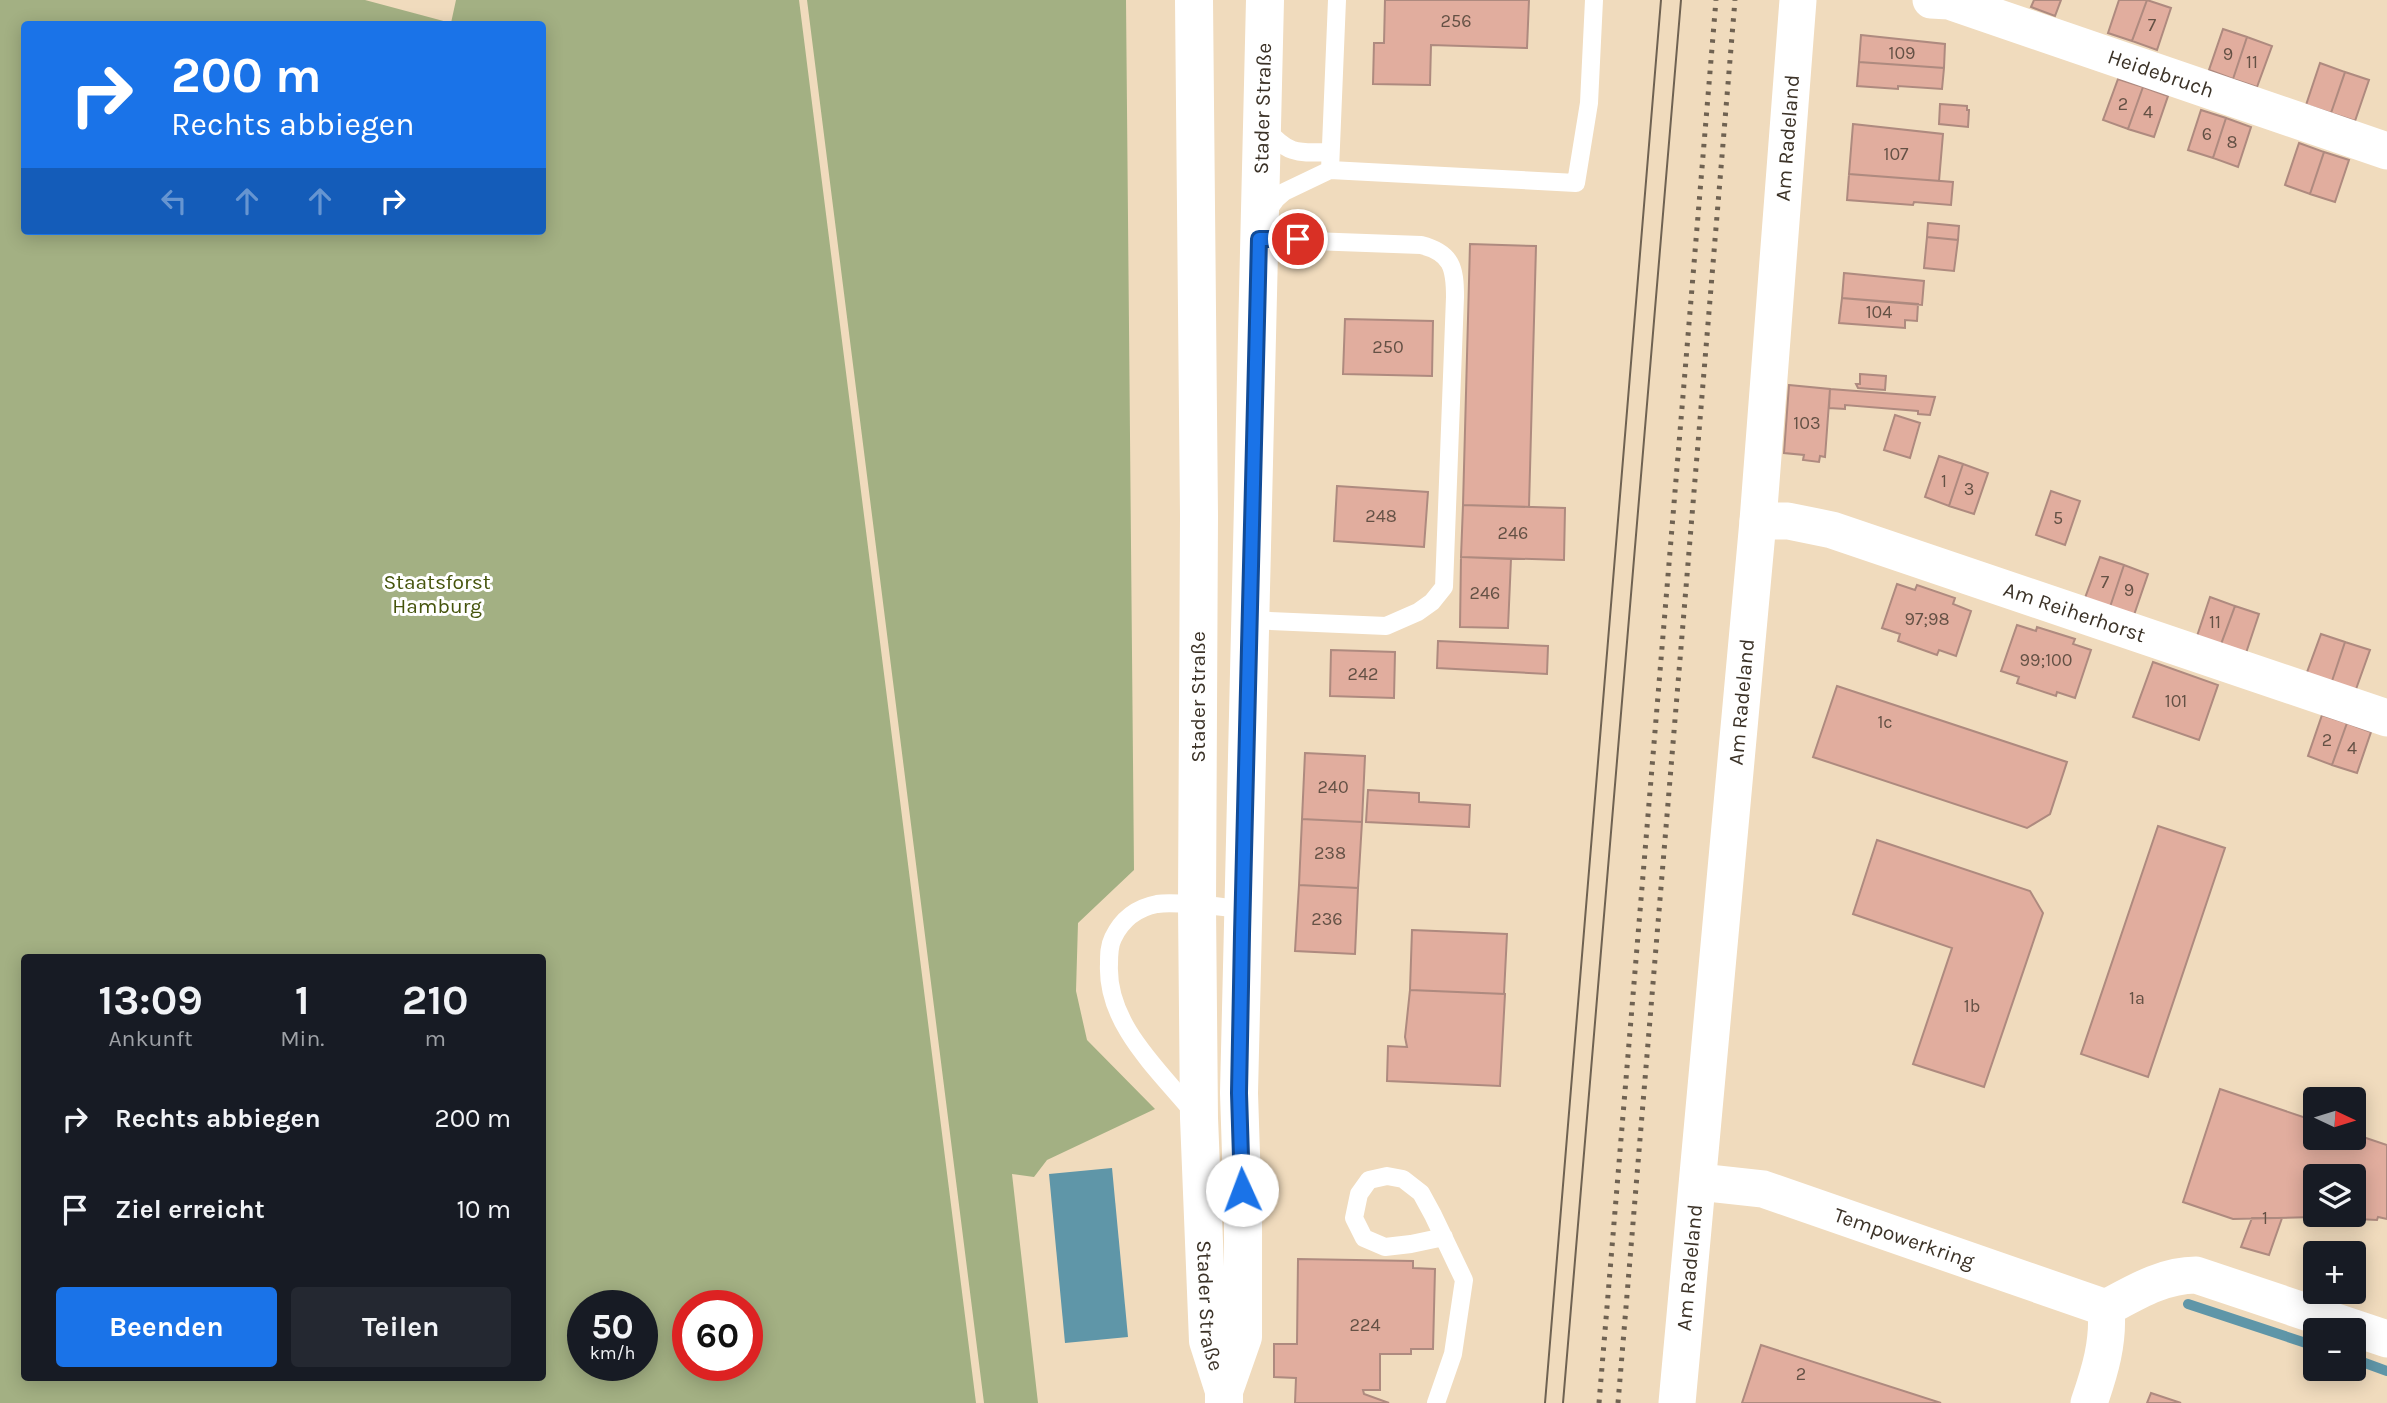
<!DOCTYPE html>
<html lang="de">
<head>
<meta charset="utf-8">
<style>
	:root { --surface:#171b24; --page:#242831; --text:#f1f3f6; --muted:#9ea1a6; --accent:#1a73e8 }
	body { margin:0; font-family:Karla,sans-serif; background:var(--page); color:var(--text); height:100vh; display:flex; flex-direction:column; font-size:26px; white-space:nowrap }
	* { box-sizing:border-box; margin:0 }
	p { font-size:23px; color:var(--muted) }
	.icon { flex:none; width:38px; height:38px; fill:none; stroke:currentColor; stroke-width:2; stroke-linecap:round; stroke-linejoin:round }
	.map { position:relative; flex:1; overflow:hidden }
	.side { position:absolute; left:21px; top:954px; width:525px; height:427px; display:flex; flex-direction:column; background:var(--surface); border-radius:7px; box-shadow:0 4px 18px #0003 }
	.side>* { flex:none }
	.guide { position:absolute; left:21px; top:21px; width:525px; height:214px; border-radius:7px; box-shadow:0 4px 18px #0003; background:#1a73e8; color:#fff; overflow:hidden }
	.needle { width:46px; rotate:94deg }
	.buttons { position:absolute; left:2303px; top:1087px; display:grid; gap:14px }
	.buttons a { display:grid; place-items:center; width:63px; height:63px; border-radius:7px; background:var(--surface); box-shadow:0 4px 18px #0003; font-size:35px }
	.speed { position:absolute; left:567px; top:1290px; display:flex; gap:14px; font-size:35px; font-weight:700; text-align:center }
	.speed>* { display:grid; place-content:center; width:91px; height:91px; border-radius:50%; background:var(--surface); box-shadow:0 4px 18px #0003; line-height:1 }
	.speed small { font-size:18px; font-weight:400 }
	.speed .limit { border:10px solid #d22; background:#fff; color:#111 }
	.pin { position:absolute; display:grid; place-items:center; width:60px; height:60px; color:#fff; margin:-30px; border:4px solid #fff; border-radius:50%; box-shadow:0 2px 7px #0007 }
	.me { position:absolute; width:77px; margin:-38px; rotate:358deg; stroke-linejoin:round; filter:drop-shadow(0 0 5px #0008) }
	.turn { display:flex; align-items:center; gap:24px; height:147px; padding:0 35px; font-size:32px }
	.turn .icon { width:91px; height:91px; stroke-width:2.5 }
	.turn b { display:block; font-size:49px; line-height:60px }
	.lanes { display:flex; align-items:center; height:66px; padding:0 35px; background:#0003; justify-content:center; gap:35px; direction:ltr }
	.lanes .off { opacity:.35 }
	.eta { display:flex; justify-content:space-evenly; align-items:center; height:119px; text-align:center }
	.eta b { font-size:42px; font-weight:700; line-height:49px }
	.button { display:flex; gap:14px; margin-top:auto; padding:14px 35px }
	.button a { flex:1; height:80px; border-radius:7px; background:var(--accent); color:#fff; font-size:28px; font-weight:700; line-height:80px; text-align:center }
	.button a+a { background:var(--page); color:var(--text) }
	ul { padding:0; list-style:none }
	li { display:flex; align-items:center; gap:21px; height:91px; padding:0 35px }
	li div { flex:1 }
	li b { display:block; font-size:26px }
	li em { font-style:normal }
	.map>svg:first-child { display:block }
</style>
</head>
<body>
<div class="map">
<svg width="2387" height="1403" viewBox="0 0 2387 1403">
	<rect width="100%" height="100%" fill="#f0dbbd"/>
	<path fill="#a3b083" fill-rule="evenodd" d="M 0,0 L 365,0 L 451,23 L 456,0 L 799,0 L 976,1403 L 0,1403 ZM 24,24 L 542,24 L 542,231 L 24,231 ZM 24,957 L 542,957 L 542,1377 L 24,1377 ZM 583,1306 L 642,1306 L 642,1365 L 583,1365 ZM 688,1306 L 747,1306 L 747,1365 L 688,1365 Z
		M 807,0 L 1126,0 L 1134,870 L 1078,923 L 1076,991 L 1087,1040 L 1155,1109 L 1047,1160 L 1034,1177 L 1012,1174 L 1038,1403 L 984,1403 Z"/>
	<path fill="#5f96a8" d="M 1112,1168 L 1128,1337 L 1065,1343 L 1049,1174 Z"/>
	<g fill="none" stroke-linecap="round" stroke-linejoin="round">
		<path stroke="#5f96a8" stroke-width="10" d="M 2188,1304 L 2315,1346
			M 2354,1359 L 2387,1371"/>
	</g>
	<path fill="#e1ad9e" stroke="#ae8a7f" stroke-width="2" fill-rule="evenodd" d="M 1385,0 L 1529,0 L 1527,48 L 1431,45 L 1430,85 L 1373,84 L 1374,43 L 1384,43 Z
		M 2034,0 L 2061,0 L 2055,16 L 2031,7 Z
		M 2119,0 L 2147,0 L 2132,41 L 2108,33 Z
		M 2147,0 L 2171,8 L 2157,50 L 2132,41 Z
		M 2223,29 L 2247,37 L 2233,79 L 2209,70 Z
		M 1861,35 L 1945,44 L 1944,68 L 1859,62 Z
		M 2247,37 L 2272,46 L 2257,87 L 2233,79 Z
		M 1859,62 L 1944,68 L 1942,89 L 1898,86 L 1898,89 L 1857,86 Z
		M 2320,63 L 2345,72 L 2331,113 L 2306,105 Z
		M 2345,72 L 2369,80 L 2355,121 L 2331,113 Z
		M 2118,79 L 2143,87 L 2128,129 L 2103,120 Z
		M 2143,87 L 2168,96 L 2154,137 L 2128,129 Z
		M 1940,104 L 1967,106 L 1967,110 L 1969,110 L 1968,127 L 1939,124 Z
		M 2201,110 L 2226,118 L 2213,158 L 2188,150 Z
		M 2226,118 L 2251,127 L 2238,167 L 2213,158 Z
		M 1853,124 L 1943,134 L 1939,181 L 1849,174 Z
		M 2299,143 L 2324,152 L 2310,194 L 2285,185 Z
		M 2324,152 L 2349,160 L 2335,202 L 2310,194 Z
		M 1849,174 L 1953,182 L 1951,205 L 1914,202 L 1913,205 L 1847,200 Z
		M 1928,223 L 1959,226 L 1958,240 L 1927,237 Z
		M 1927,237 L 1958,240 L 1954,271 L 1924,268 Z
		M 1470,244 L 1536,246 L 1529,507 L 1463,505 Z
		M 1844,273 L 1924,281 L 1922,305 L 1842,298 Z
		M 1842,298 L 1918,304 L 1917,321 L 1905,320 L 1905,328 L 1839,323 Z
		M 1345,319 L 1433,321 L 1432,376 L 1343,374 Z
		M 1860,374 L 1886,376 L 1885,390 L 1858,388 L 1856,384 L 1860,384 Z
		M 1789,385 L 1830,389 L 1825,457 L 1820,456 L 1819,462 L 1803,460 L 1804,455 L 1784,453 Z
		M 1830,389 L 1935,397 L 1930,415 L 1918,414 L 1918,411 L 1845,405 L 1845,409 L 1829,408 Z
		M 1895,415 L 1920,423 L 1910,458 L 1884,450 Z
		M 1939,456 L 1963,464 L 1949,506 L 1925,497 Z
		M 1963,464 L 1988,473 L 1974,514 L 1949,506 Z
		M 1337,486 L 1428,492 L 1424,547 L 1334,541 Z
		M 2051,491 L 2080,501 L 2065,545 L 2036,535 Z
		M 1463,505 L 1565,508 L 1564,560 L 1461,557 Z
		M 1461,557 L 1511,559 L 1508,628 L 1460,627 Z
		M 2100,557 L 2124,565 L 2110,607 L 2085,598 Z
		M 2124,565 L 2148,574 L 2134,615 L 2110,607 Z
		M 1897,584 L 1915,590 L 1917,585 L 1955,598 L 1953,604 L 1971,611 L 1956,656 L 1939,650 L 1937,655 L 1898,641 L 1900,634 L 1882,628 Z
		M 2210,597 L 2235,606 L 2220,647 L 2196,639 Z
		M 2235,606 L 2259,614 L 2245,656 L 2220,647 Z
		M 2017,625 L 2036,631 L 2037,627 L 2075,639 L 2073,644 L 2091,650 L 2075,698 L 2057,692 L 2056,696 L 2017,683 L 2019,677 L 2001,671 Z
		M 2321,634 L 2345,642 L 2331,684 L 2306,675 Z
		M 1438,641 L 1548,646 L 1547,674 L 1437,668 Z
		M 2345,642 L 2370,650 L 2355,692 L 2331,684 Z
		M 1331,650 L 1395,652 L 1394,698 L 1330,696 Z
		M 2153,662 L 2218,685 L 2199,740 L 2133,717 Z
		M 1837,686 L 2067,762 L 2050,814 L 2027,828 L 1813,757 Z
		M 2322,715 L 2347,723 L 2332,765 L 2308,756 Z
		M 2347,723 L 2371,732 L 2357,773 L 2332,765 Z
		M 1305,753 L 1365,756 L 1362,822 L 1302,819 Z
		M 1368,790 L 1419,793 L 1419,802 L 1470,805 L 1469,827 L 1366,822 Z
		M 1302,819 L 1362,822 L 1358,888 L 1299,885 Z
		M 2158,826 L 2225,848 L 2148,1077 L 2081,1054 Z
		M 1877,840 L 2030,891 L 2043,913 L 1984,1087 L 1913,1064 L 1952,948 L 1853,914 Z
		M 1299,885 L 1358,888 L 1355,954 L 1295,951 Z
		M 1412,930 L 1507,934 L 1504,994 L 1410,990 Z
		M 1410,990 L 1505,994 L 1500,1086 L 1387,1081 L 1388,1046 L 1407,1047 L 1405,1037 Z
		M 2220,1089 L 2315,1121 L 2315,1138 L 2354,1138 L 2354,1134 L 2387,1145 L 2387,1219 L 2378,1217 L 2377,1220 L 2314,1217 L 2233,1219 L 2183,1202 ZM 2315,1176 L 2354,1176 L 2354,1214 L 2315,1214 Z
		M 2252,1218 L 2282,1218 L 2269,1255 L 2241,1247 Z
		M 1298,1259 L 1413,1261 L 1413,1268 L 1435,1269 L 1433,1349 L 1411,1349 L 1411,1354 L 1380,1354 L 1380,1390 L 1363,1390 L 1364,1394 L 1389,1403 L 1295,1403 L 1296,1378 L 1274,1377 L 1274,1344 L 1297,1344 Z
		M 1761,1345 L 1941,1403 L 1742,1403 Z
		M 2151,1393 L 2181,1403 L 2147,1403 Z"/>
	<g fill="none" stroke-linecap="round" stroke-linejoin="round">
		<path stroke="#fff" stroke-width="18" d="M 1266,129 C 1289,155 1297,153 1330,152
			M 1330,170 L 1337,0
			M 1266,213 L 1276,199 L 1284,192 L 1330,170 L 1576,183 L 1589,103 L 1594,0
			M 1249,620 L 1386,626 L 1418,612 L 1432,602 L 1444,587 L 1455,297 C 1455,268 1452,253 1421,245 L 1259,239
			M 1194,1113 C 1159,1070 1106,1024 1109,964 C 1109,955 1109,946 1113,938 C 1122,919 1136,908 1157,904 C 1177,901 1220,907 1242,909
			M 1436,1403 L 1453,1354 L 1464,1280 L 1433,1215 L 1421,1193 L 1403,1179 L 1387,1176 L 1369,1180 L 1359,1194 L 1354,1218 L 1364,1238 L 1385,1247 L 1411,1244 L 1444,1237"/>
		<g stroke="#fff" stroke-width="37">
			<path id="s1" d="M 1931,0 L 1949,1 L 2387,151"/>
			<path id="s2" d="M 1758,521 L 1788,521 L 1832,530 L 2387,718"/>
			<path id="s3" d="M 1699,1182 L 1763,1189 L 2106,1308 C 2134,1293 2163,1275 2196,1275 L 2387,1339"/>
			<path id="s4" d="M 1677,1403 L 1758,521 L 1798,0"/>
			<path d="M 2089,1403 C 2100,1371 2109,1342 2106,1308"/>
		</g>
		<g stroke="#fff" stroke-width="38">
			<path id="s5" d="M 1194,0 L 1199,516 L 1197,906 L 1199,1118 L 1208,1341 L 1224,1391 L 1224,1403"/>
			<path id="s6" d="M 1224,1391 L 1243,1337 L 1243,1215 L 1239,1093 L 1265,0"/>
		</g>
		<path stroke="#6f6252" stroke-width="2" d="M 1545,1403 L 1661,0
			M 1563,1403 L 1681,0"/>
		<path stroke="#6f6252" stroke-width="5" stroke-dasharray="3.5 7" stroke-linecap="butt" d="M 1599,1403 L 1716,0
			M 1618,1403 L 1735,0"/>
	</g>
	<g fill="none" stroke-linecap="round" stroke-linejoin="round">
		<defs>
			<path id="route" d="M 1242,1190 L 1239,1093 L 1242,934 L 1259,239 L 1298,239"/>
		</defs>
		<use href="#route" stroke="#114b97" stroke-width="18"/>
		<use href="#route" stroke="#1a73e8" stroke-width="12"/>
	</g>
	<g text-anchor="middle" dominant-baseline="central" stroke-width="6" stroke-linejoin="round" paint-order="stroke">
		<g font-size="18" fill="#645145">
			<text x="1456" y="21">256</text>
			<text x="2152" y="25">7</text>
			<text x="1902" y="53">109</text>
			<text x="2228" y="54">9</text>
			<text x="2252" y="62">11</text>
			<text x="2123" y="104">2</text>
			<text x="2148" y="112">4</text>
			<text x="2207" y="134">6</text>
			<text x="2232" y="142">8</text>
			<text x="1896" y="154">107</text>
			<text x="1879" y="312">104</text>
			<text x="1388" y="347">250</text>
			<text x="1807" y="423">103</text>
			<text x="1944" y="481">1</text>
			<text x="1969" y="489">3</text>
			<text x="1381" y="516">248</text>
			<text x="2058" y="518">5</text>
			<text x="1513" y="533">246</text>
			<text x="2105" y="582">7</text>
			<text x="2129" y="590">9</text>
			<text x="1485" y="593">246</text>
			<text x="1927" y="619">97;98</text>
			<text x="2215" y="622">11</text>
			<text x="2046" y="660">99;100</text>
			<text x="1363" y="674">242</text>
			<text x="2176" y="701">101</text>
			<text x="1885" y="722">1c</text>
			<text x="2327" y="740">2</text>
			<text x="2352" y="748">4</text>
			<text x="1333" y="787">240</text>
			<text x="1330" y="853">238</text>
			<text x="1327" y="919">236</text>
			<text x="2137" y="998">1a</text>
			<text x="1972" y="1006">1b</text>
			<text x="2265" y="1218">1</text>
			<text x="1365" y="1325">224</text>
			<text x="1801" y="1374">2</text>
		</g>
		<g font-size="21" fill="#3b3227" stroke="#fff">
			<text stroke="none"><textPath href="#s1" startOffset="242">Heidebruch</textPath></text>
			<text stroke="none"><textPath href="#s6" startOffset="1286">Stader Straße</textPath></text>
			<text stroke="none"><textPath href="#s4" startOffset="1270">Am Radeland</textPath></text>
			<text stroke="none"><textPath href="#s2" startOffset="331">Am Reiherhorst</textPath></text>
			<text transform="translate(1198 697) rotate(-90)">Stader Straße</text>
			<text stroke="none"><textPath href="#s4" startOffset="704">Am Radeland</textPath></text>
			<text stroke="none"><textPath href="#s3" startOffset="214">Tempowerkring</textPath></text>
			<text stroke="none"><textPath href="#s4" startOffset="136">Am Radeland</textPath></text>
			<text stroke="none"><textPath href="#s5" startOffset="1306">Stader Straße</textPath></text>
		</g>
		<g font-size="21" fill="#45540c" stroke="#fff">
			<text x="437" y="582">Staatsforst<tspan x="437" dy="24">Hamburg</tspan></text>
		</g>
	</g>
</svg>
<div class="buttons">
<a><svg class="needle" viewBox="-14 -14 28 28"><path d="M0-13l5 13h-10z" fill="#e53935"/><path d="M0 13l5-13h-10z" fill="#9ea1a6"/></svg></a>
<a><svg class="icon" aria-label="layers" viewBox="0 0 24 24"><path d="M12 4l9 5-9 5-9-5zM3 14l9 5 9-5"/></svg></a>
<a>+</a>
<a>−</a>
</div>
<div class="speed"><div>50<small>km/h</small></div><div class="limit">60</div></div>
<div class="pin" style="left:1298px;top:239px;background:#d93025"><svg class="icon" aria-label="arrive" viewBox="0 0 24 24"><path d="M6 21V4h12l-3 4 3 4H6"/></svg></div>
<svg class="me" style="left:1242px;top:1190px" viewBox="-20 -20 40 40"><circle r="19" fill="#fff"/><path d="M0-13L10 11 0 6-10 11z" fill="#1a73e8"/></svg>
<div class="guide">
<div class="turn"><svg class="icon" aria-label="right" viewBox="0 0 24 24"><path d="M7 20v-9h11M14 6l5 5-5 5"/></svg><div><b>200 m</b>Rechts abbiegen</div></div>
<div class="lanes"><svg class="icon off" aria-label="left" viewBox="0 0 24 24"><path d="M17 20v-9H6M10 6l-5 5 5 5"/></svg><svg class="icon off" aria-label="ahead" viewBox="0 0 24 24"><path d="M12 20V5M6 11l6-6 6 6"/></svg><svg class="icon off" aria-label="ahead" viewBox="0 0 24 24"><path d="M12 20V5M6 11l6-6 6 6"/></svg><svg class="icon" aria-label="right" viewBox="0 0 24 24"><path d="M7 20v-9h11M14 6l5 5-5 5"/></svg></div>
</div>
<section class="side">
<div class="eta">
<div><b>13:09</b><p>Ankunft</p></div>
<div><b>1</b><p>Min.</p></div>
<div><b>210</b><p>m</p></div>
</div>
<ul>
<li><svg class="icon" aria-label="right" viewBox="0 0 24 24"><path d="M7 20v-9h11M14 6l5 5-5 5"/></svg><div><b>Rechts abbiegen</b></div><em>200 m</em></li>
<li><svg class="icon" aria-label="arrive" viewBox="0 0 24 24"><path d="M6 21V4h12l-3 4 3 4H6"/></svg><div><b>Ziel erreicht</b></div><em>10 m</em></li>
</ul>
<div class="button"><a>Beenden</a><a>Teilen</a></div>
</section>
</div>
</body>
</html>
